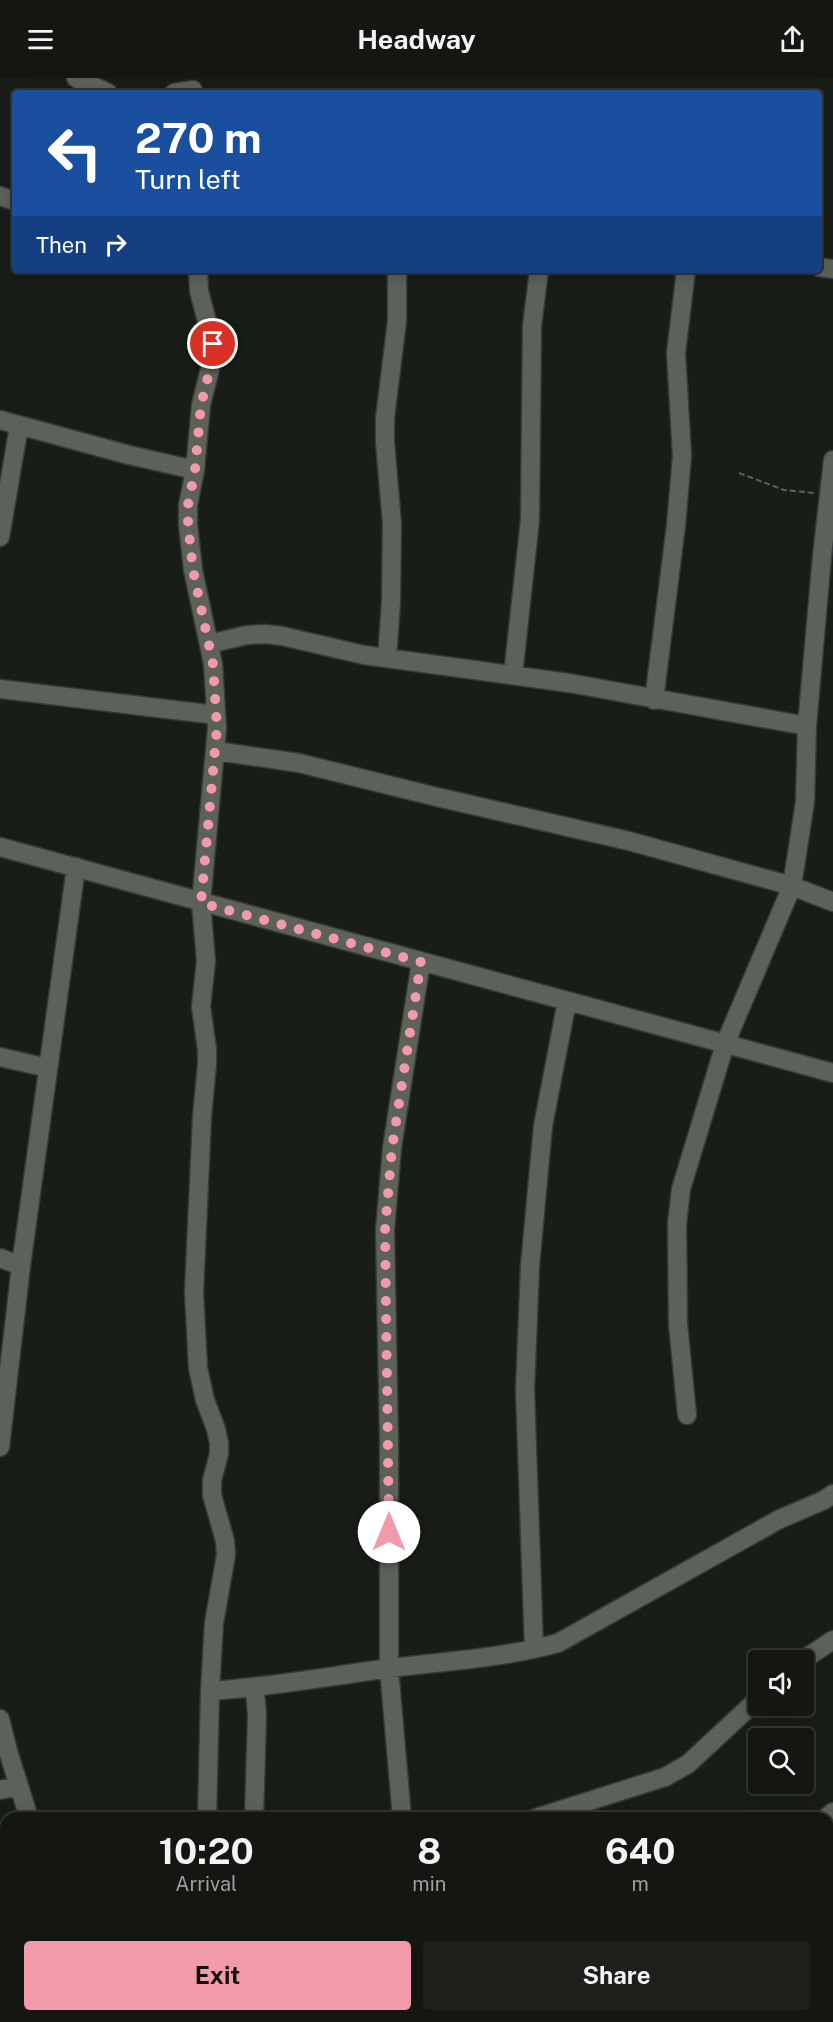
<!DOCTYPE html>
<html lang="en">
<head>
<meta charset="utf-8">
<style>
	:root { --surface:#131611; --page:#1c1f1a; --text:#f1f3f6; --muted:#9d9f9f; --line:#323531; --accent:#f39aaa }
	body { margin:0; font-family:"Public Sans",sans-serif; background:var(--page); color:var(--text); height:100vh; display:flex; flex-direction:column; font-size:22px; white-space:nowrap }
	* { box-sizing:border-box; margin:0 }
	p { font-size:20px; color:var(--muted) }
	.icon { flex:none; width:33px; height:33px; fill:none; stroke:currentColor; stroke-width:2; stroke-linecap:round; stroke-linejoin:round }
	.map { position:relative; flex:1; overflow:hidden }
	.side { position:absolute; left:0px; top:1734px; width:834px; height:210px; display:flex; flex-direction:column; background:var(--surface); border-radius:18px 18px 0 0; box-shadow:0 3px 15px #0003,0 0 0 2px var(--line) }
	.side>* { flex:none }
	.top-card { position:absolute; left:12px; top:12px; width:810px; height:183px; border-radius:6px; box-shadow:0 3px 15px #0003,0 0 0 2px var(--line); background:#1a4fa0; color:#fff; overflow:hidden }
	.buttons { position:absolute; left:748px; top:1572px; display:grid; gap:12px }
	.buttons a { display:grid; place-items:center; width:66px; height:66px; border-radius:6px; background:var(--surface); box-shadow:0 3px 15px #0003,0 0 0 2px var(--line); font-size:30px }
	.pin { position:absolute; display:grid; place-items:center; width:51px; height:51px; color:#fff; margin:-26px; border:3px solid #fff; border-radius:50%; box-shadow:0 2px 6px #0007 }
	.me { position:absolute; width:66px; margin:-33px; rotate:0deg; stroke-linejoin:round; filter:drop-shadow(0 0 4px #0008) }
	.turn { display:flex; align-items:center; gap:21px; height:126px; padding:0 24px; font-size:27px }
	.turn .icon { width:78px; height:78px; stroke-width:2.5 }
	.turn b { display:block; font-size:42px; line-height:51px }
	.then { display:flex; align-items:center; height:57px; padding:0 24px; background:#0003; gap:12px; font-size:22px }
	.eta { display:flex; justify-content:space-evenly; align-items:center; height:102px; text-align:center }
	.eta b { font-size:36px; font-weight:700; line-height:42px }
	.button { display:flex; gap:12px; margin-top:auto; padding:12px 24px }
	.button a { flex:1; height:69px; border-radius:6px; background:var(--accent); color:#111; font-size:24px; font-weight:700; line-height:69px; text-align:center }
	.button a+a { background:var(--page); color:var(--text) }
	header { display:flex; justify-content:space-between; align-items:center; height:78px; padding:0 24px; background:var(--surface); font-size:27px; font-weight:700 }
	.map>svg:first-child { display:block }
</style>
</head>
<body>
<header><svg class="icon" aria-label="menu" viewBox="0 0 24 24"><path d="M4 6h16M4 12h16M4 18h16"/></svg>Headway<svg class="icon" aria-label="share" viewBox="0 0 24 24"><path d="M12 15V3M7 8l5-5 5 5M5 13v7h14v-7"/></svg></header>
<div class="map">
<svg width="833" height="1944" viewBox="0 0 833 1944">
	<rect width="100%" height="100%" fill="#191d17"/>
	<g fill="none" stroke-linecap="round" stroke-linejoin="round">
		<defs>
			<path id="minor" d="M 76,0 L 108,15
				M 174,15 L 193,12
				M 0,118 L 15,123
				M 819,189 L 833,191
				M 198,192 L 199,213 L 213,266 L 213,279 L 201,327 L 195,392 L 188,427 L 188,446 L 193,492 L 213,586 L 217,650 L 201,825 L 206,883 L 201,929 L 207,971 L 207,986 L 202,1039 L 194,1214 L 198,1290 L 205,1322 L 216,1351 L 219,1365 L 219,1376 L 212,1402 L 212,1417 L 225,1463 L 226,1477 L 214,1545 L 210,1613 L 207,1740
				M 0,342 L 129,377 L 195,392
				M 0,459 L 19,348
				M 209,566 L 247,557 L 265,556 L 282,558 L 364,577 L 569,605 L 807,648
				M 387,580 L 391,524 L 392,446 L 385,364 L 385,340 L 397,243 L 397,192
				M 513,597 L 530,442 L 532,248 L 539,192
				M 0,611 L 216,637
				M 654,622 L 676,447 L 682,378 L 676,275 L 686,192
				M 216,673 L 299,685 L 437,719 L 629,763 L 792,808 L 833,824
				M 0,769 L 833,995
				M 0,979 L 48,990
				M 0,1180 L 21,1188
				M 687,1337 L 678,1246 L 677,1146 L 681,1111 L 725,966 L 792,808 L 805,724 L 807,648 L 822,478 L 833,382
				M 0,1369 L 21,1188 L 76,789
				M 534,1571 L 525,1312 L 530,1188 L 543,1048 L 567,923
				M 803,1582 L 833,1562
				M 210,1613 C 271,1609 330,1598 391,1590 C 446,1583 504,1580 558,1565 L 778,1442 L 824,1422 L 833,1416
				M 0,1641 L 8,1673 L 29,1740
				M 0,1712 L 19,1708
				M 254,1740 L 257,1638 L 255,1610
				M 402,1740 L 389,1590 L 389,1364 L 385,1152 L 392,1070 L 421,884
				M 536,1740 L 665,1699 L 688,1686 L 759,1620
				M 826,1740 L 833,1734
				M 0,1791 L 6,1789
				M 828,1887 L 833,1885
				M 112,1938 L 114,1944
				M 207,1938 L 207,1944
				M 431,1944 L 447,1938
				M 698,1944 L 711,1938"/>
		</defs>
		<use href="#minor" stroke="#363935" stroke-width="21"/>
		<path stroke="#5e615c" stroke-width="2" stroke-dasharray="6 3" stroke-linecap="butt" d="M 739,395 L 784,412 L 814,415"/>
		<use href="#minor" stroke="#5c6159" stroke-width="18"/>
	</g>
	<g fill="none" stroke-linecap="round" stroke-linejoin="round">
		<path stroke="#f39aaa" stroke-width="10" stroke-dasharray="0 18" d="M 213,266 L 213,279 L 201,327 L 195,392 L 188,427 L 188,446 L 193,492 L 213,586 L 217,650 L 201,825 L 421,884 L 392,1070 L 385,1152 L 389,1454"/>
	</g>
</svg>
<div class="buttons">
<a><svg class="icon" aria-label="sound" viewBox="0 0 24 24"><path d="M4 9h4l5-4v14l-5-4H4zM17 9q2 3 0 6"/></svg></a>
<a><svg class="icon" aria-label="search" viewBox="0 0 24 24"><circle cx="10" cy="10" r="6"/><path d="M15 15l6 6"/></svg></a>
</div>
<div class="pin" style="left:213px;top:266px;background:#d93025"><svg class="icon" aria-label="arrive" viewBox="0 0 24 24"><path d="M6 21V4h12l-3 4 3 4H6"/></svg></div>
<svg class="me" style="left:389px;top:1454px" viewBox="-20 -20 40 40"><circle r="19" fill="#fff"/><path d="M0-13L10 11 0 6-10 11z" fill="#f39aaa"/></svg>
<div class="top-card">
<div class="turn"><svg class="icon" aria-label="left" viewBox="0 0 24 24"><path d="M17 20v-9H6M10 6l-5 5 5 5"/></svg><div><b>270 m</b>Turn left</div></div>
<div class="then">Then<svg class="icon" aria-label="right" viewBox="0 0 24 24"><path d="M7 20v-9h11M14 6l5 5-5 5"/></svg></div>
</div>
<section class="side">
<div class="eta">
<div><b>10:20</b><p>Arrival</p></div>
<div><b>8</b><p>min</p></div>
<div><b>640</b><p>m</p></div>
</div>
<div class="button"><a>Exit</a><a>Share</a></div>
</section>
</div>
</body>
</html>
